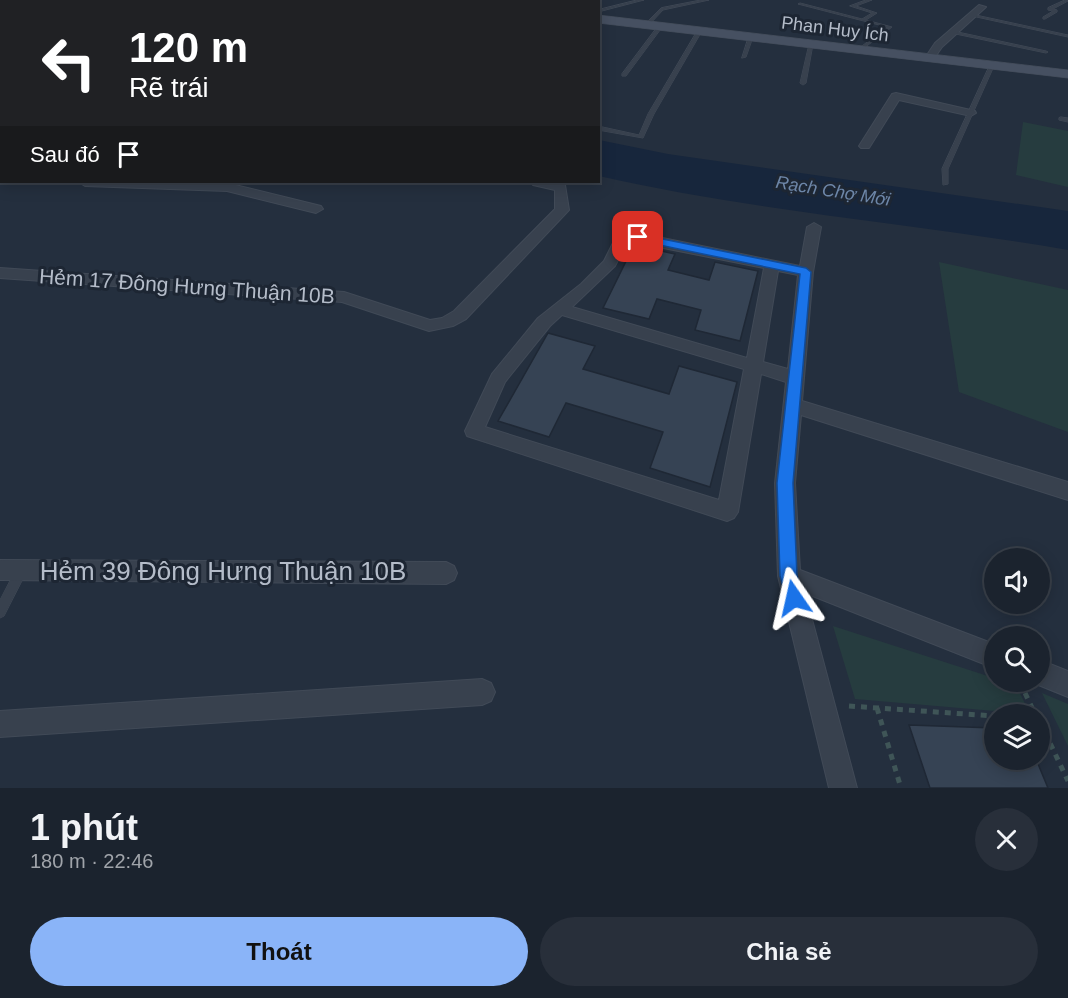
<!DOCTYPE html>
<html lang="vi">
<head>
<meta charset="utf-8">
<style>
	:root { --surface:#1b232e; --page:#282f3a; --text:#f1f3f6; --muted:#a0a4aa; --line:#39404a; --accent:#8ab4f8 }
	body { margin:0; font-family:Arial,sans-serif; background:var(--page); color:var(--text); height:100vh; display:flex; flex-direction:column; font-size:22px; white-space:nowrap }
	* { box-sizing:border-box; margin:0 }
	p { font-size:20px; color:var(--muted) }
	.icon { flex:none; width:33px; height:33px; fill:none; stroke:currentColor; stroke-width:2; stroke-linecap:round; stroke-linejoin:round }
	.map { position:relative; height:788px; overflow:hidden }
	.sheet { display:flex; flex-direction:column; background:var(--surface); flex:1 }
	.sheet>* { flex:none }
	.banner { position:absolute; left:0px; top:0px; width:600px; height:183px; box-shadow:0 3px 15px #0003,0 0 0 2px var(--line); background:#202124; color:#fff; overflow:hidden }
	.buttons { position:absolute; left:984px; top:548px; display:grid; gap:12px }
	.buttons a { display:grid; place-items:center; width:66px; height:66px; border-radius:50%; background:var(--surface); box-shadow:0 3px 15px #0003,0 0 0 2px var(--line); font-size:30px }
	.pin { position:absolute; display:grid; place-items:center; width:51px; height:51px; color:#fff; margin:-26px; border-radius:12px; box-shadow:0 3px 9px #0006 }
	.me { position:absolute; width:66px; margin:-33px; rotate:349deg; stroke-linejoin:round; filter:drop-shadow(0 0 4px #0008) }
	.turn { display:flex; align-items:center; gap:21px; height:126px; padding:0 30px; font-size:27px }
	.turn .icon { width:78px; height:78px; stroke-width:2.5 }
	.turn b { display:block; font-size:42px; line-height:51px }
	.then { display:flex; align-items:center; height:57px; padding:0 30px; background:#0003; gap:12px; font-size:22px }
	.round { display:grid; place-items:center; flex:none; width:63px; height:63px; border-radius:32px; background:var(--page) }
	.summary { display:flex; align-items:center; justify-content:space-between; height:102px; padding:0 30px }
	h1 { font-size:36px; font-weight:800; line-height:45px }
	.button { display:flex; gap:12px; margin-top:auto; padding:12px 30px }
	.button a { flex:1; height:69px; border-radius:36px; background:var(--accent); color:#111; font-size:24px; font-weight:800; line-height:69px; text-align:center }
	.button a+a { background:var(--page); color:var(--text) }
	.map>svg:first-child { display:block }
</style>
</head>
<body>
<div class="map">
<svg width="1068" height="788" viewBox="0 0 1068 788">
	<rect width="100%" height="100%" fill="#242f3e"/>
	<path fill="#263c3f" d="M 1023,122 L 1068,131 L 1068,187 L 1016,175 Z
		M 939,262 L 1068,290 L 1068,432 L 959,392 Z
		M 833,626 L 994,678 L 994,681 L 1016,685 L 1030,714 L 855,699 Z
		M 1042,693 L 1068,704 L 1068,746 Z"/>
	<path fill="#17263c" d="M 599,140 L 668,154 L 1068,211 L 1068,250 C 912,223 753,211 599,176 Z"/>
	<path fill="#364354" stroke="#1f2835" stroke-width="1.5" d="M 634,245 L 675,254 L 668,270 L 709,280 L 715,262 L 758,271 L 740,341 L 695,330 L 701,310 L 657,299 L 649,319 L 603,308 Z
		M 548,333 L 595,346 L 583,369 L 669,394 L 679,366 L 737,382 L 710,487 L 650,468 L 663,432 L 566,403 L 549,437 L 498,421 Z
		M 909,725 L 994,728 L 994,759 L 1036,759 L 1048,788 L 930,788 Z"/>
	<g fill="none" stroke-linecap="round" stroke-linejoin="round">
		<defs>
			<path id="lane" d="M 76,0 L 81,0 L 72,2 Z
				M 115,0 L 120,0 L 112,2 Z
				M 494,0 L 500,0 L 490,2 Z
				M 637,0 L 644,0 L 598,12 L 598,10 Z
				M 701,0 L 709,0 L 663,10 L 648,26 L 644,25 L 661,8 Z
				M 866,0 L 872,0 L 856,6 L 877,13 L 866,20 L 892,27 L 860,51 L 858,49 L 887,27 L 798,4 L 800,3 L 862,19 L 872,13 L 850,6 Z
				M 1065,0 L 1068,0 L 1068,1 L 1053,9 L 1057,10 L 1057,12 L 1045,19 L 1043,19 L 1043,17 L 1053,11 L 1048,10 L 1048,8 Z
				M 971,14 L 1068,35 L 1068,37 L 972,16 Z
				M 0,23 L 2,23 L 2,25 L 0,25 Z
				M 659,25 L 663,26 L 626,76 L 622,76 L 622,74 Z
				M 698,30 L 702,31 L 654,114 L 643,138 L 598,130 L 598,126 L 639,135 L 648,114 Z
				M 953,31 L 1046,51 L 1048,52 L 1046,53 L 951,33 Z
				M 749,36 L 753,37 L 746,57 L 742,58 Z
				M 811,43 L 813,44 L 806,83 L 803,85 L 800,83 L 809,44 Z
				M 990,65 L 994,66 L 948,169 L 948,184 L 943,185 L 942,169 Z
				M 1061,117 L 1068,118 L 1068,122 L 1059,120 L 1059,118 Z
				M 21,566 L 25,567 L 27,571 L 4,616 L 0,618 L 0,600 L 17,567 Z"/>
			<path id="street" d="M 979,5 L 986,7 L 942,47 L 933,60 L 927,60 L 925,58 L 935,43 Z
				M 896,93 L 975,111 L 976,113 L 971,116 L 899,100 L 869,148 L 861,148 L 859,146 L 892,94 Z
				M 0,175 L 2,182 L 6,182 L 0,183 Z
				M 79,182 L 227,183 L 321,206 L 323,209 L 316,213 L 227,191 L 85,186 Z
				M 531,182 L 550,182 L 565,185 L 569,210 L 466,319 L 453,326 L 429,331 L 342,302 L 0,278 L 0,268 L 344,292 L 430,320 L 442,318 L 454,311 L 555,209 L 555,190 L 533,185 Z
				M 814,223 L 821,227 L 813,272 L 802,401 L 1068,482 L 1068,500 L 801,415 L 795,483 L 800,570 L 994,644 L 994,668 L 805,593 L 857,788 L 829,788 L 778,576 L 775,483 L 786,382 L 761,374 L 738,512 L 734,518 L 727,521 L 467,436 L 465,431 L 492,374 L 538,318 L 581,284 L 604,261 L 618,233 L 638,233 L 800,266 L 807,227 ZM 628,241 L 764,268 L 747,358 L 572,307 L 615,266 ZM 778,271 L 798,275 L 788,369 L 763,362 ZM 562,315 L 744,369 L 719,500 L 485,427 L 505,382 L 550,326 Z
				M 0,560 L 446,562 L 454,566 L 457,573 L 454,580 L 446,584 L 0,580 Z
				M 1040,660 L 1068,671 L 1068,697 L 1031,682 L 1040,681 Z
				M 482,679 L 491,683 L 495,692 L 491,701 L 482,705 L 0,737 L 0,711 Z"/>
			<path id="secondary" d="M 439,0 L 462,0 L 463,2 L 440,2 Z
				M 598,15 L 1068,70 L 1068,78 L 598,23 Z"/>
		</defs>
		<use href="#lane" stroke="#414a57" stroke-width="1"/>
		<use href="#street" stroke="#414a57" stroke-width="2"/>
		<use href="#secondary" stroke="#414a57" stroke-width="1"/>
		<path stroke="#3f5557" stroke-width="5" stroke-dasharray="6 6" stroke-linecap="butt" d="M 1025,693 L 1035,714
			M 849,706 L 994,716
			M 877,708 L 901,788
			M 1040,722 L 1068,781"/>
		<use href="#lane" fill="#38414e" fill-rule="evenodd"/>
		<use href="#street" fill="#38414e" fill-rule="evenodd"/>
		<use href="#secondary" fill="#465061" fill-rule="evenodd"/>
	</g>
	<path fill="#1a73e8" stroke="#114b97" stroke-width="1.5" d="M 638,234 L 806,268 L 811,272 L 793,483 L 797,576 L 803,598 L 800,604 L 794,607 L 788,604 L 780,576 L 777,483 L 800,274 L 635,240 L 633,237 Z"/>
	<g text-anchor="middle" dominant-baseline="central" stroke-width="6" stroke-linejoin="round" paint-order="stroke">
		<g font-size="18" fill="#b4bcc9" stroke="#1d2633">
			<text transform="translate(835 29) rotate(7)">Phan Huy Ích</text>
		</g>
		<g font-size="18" font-style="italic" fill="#6d86a8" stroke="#1d2633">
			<text transform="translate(833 191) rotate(9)">Rạch Chợ Mới</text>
		</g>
		<g font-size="21" fill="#b4bcc9" stroke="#1d2633">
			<text transform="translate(187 286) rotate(4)">Hẻm 17 Đông Hưng Thuận 10B</text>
		</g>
		<g font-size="26" fill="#b4bcc9" stroke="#1d2633">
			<text x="223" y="571">Hẻm 39 Đông Hưng Thuận 10B</text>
		</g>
	</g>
</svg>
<div class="buttons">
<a><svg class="icon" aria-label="sound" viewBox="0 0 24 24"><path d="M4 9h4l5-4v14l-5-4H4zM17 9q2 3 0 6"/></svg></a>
<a><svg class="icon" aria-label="search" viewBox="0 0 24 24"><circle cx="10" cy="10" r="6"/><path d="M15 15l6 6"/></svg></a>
<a><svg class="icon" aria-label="layers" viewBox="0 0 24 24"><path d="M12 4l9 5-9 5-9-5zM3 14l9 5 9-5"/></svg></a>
</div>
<div class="pin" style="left:638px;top:237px;background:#d93025"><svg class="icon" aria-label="arrive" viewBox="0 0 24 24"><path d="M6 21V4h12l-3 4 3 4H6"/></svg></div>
<svg class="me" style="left:794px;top:598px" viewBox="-20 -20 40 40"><path d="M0-17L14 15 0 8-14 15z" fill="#1a73e8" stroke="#fff" stroke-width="4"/></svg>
<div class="banner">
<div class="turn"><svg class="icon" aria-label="left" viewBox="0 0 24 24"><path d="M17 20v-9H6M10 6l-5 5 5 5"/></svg><div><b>120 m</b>Rẽ trái</div></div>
<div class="then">Sau đó<svg class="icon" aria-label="arrive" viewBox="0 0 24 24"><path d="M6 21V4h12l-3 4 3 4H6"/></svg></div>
</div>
</div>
<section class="sheet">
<div class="summary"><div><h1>1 phút</h1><p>180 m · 22:46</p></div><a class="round"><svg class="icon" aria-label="close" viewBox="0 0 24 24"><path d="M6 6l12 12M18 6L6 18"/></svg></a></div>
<div class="button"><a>Thoát</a><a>Chia sẻ</a></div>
</section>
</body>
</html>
